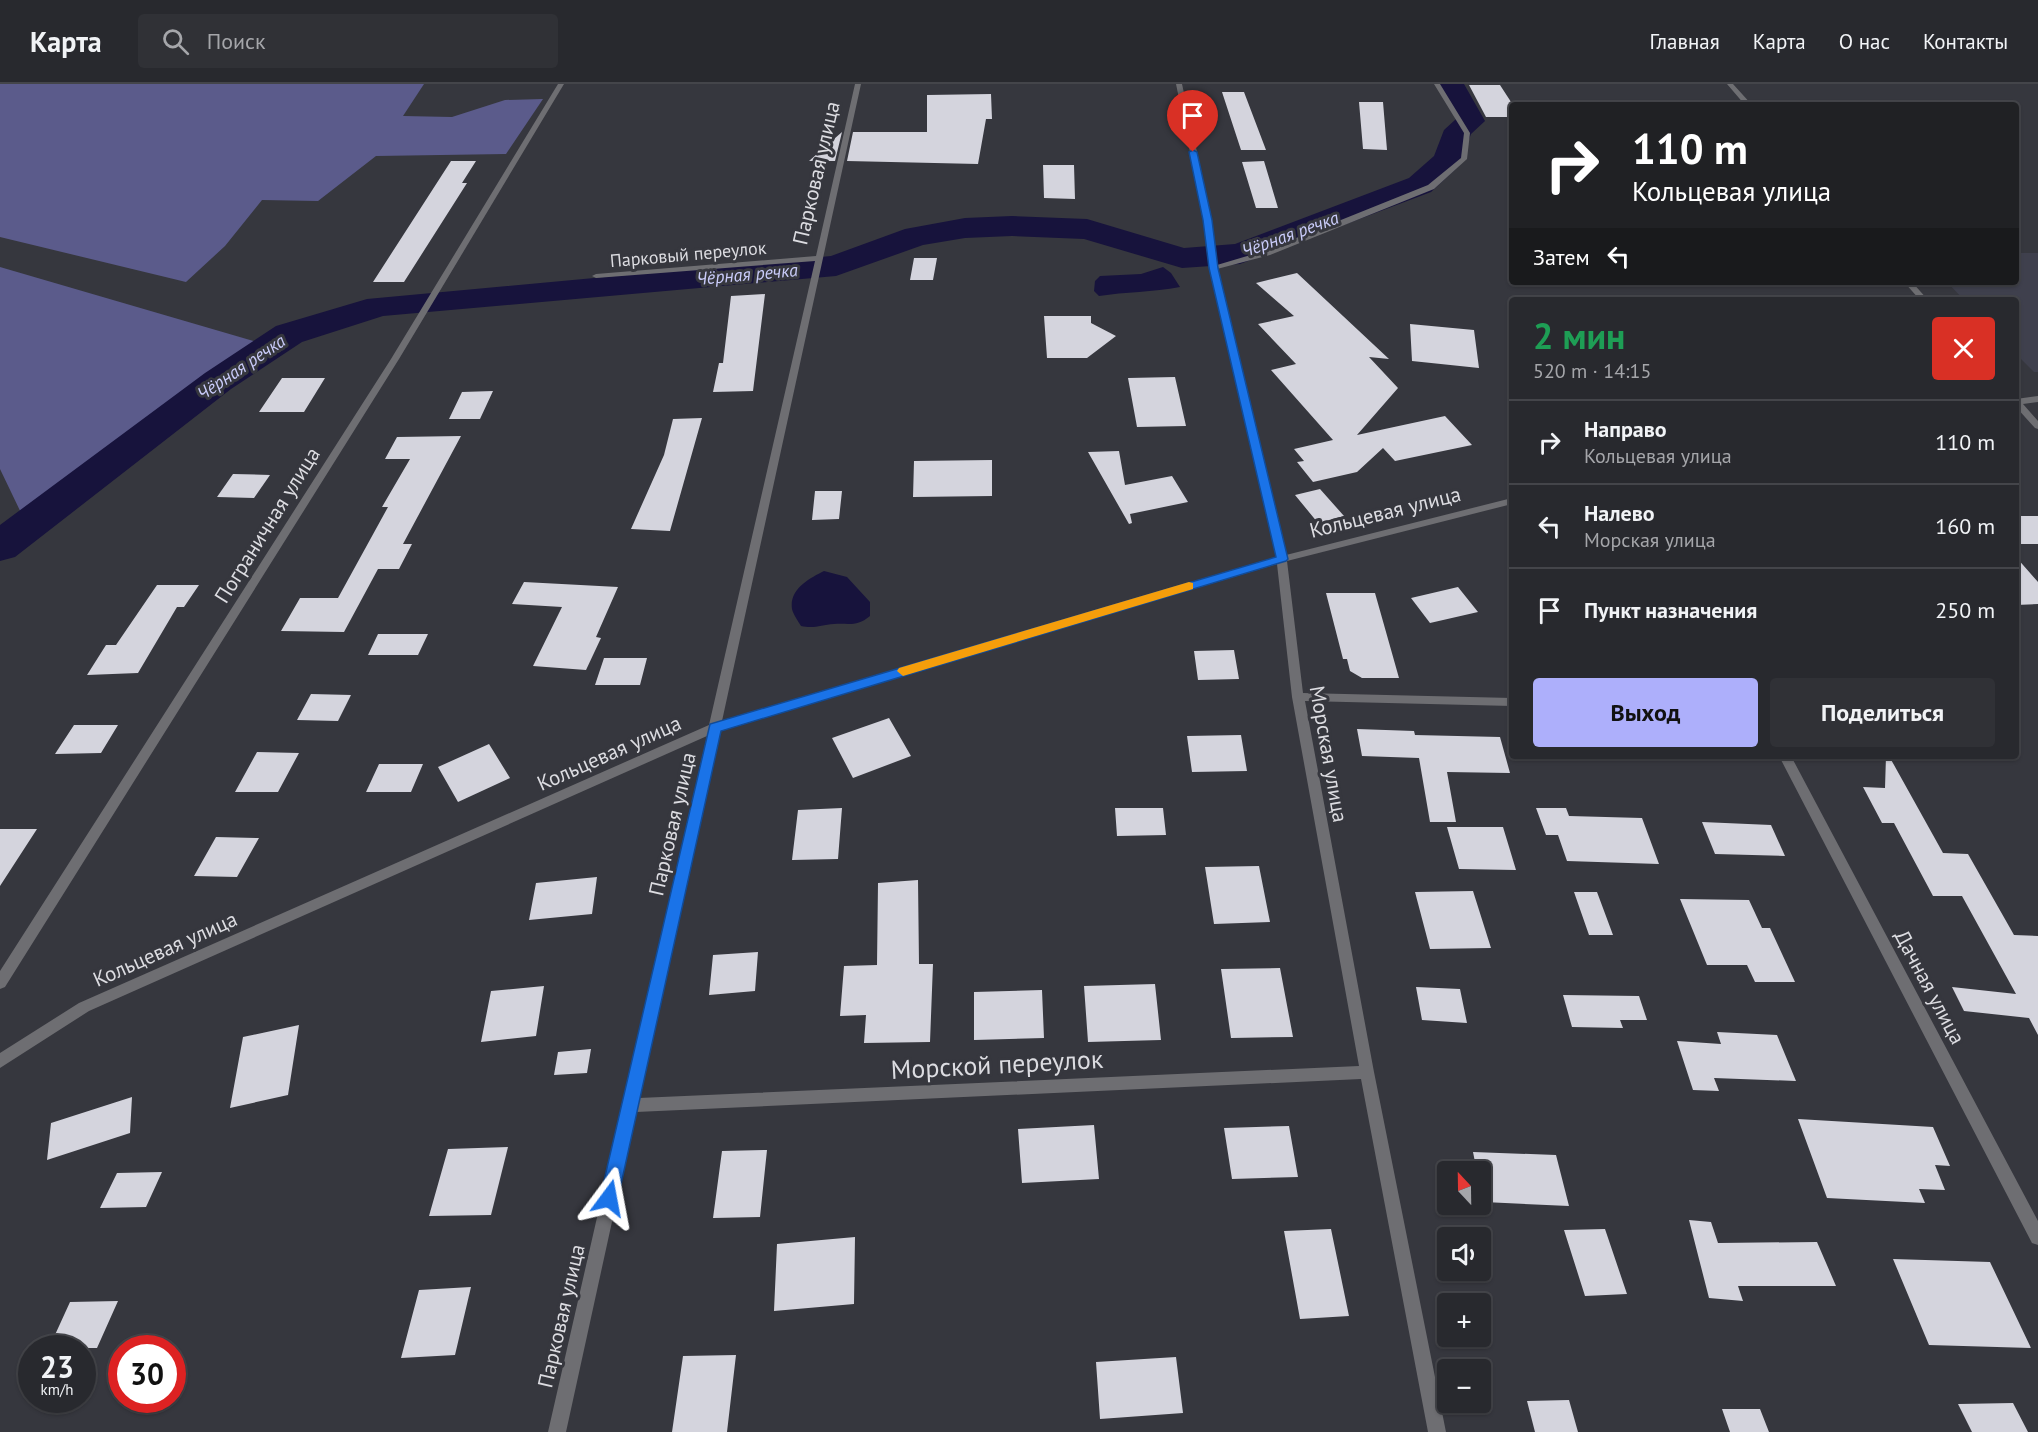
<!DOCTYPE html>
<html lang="ru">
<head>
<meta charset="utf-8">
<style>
	:root { --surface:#28292e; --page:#303136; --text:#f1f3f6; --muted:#a5a6aa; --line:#44454a; --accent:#adaffb }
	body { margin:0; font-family:"PT Sans",sans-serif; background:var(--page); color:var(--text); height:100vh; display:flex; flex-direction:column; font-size:22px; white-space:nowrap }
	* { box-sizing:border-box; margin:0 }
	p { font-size:20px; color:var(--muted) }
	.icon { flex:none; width:33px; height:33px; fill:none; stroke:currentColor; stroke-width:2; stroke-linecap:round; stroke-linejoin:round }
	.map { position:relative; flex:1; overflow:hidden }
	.details { position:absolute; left:1509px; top:213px; width:510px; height:462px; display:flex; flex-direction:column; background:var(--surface); border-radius:6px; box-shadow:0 2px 4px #0004,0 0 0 2px var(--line) }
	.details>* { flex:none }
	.top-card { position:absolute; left:1509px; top:18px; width:510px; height:183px; border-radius:6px; box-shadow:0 2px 4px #0004,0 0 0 2px var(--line); background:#202124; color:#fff; overflow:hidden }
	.needle { width:39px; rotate:338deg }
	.buttons { position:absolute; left:1437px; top:1077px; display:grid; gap:12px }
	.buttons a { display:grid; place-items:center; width:54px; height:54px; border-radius:6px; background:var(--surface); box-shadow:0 2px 4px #0004,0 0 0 2px var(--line); font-size:30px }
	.speed { position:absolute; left:18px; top:1251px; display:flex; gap:12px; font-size:30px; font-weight:700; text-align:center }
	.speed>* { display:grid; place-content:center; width:78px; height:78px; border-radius:50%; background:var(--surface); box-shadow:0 2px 4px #0004,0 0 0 2px var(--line); line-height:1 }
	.speed small { font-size:15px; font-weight:400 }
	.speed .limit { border:9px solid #d22; background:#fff; color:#111 }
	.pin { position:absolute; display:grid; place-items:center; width:51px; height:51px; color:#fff; margin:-62px -26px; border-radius:50% 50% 50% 0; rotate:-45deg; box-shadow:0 0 6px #0007 }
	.pin .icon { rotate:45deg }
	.me { position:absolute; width:66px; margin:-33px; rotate:13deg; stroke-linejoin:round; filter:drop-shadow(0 0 4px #0008) }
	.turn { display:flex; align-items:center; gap:21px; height:126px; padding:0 24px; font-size:27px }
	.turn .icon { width:78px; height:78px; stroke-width:2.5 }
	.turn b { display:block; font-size:42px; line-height:51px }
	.then { display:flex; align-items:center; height:57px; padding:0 24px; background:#0003; gap:12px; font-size:22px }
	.round { display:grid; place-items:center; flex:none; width:63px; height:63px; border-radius:6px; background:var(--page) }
	.summary { display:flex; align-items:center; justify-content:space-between; height:102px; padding:0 24px }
	h1 { font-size:36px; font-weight:600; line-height:45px; color:#1e9e55 }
	.button { display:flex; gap:12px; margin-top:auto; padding:12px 24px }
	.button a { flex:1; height:69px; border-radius:6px; background:var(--accent); color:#111; font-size:24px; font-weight:600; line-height:69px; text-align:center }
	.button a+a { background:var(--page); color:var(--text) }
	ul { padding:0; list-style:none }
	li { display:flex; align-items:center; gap:18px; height:84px; padding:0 24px; border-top:2px solid var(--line) }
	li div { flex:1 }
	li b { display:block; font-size:22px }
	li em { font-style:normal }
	header { display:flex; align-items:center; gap:36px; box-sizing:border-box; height:84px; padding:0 30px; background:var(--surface); border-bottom:2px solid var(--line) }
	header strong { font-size:28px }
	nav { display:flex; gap:33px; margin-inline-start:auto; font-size:21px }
	.search { width:420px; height:54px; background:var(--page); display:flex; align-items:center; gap:15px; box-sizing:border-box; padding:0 21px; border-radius:6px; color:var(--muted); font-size:22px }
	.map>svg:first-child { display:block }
</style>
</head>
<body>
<header>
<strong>Карта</strong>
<div class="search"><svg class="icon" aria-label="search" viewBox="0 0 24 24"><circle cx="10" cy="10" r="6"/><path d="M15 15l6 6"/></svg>Поиск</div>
<nav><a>Главная</a><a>Карта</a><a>О нас</a><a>Контакты</a></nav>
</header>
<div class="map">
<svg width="2038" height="1348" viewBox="0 0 2038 1348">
	<rect width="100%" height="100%" fill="#36373e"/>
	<path fill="#3f404d" d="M 2016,169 L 2038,169 L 2038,288 L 2034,288 L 2016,270 L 2016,216 L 1964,216 L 1947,198 L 2016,198 Z"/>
	<path fill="#5b5b8b" d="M 0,0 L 424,0 L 403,32 L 452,33 L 505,16 L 543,15 L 506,70 L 376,72 L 318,117 L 262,116 L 225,162 L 186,198 L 0,153 Z
		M 0,183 L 267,261 L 166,344 L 24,435 L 0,385 Z"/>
	<path fill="#17133c" d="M 1163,183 L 1171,189 L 1180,203 C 1153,208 1125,208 1099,212 L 1094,207 L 1095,197 L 1100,192 L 1141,190 Z
		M 824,487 L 847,493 L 870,518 L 870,532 C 857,543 850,539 834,540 C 821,541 814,545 801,542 C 798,537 793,530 792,525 C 789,505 810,494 824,487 Z"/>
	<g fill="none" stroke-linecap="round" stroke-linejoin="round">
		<path fill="#17133c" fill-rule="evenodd" d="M 1436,0 L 1464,0 L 1485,37 L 1471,50 L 1459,82 L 1431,108 L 1240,180 L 1182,184 L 1084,155 L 1012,152 L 965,154 L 923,161 L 836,192 L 383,232 L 302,258 L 231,305 L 15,473 L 0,477 L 0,441 L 205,289 L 276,242 L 367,215 L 831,172 L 905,145 L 965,134 L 1012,132 L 1087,135 L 1184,164 L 1235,160 L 1409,94 L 1434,72 L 1444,46 L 1456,35 Z"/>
	</g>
	<path fill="#d4d4dd" d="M 1469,1 L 1500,1 L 1513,21 L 1512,33 L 1486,33 Z
		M 1222,8 L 1244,8 L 1266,66 L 1241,66 Z
		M 991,10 L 992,35 L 986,35 L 978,80 L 847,77 L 853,48 L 927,48 L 927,11 Z
		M 1359,18 L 1383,18 L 1387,66 L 1363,65 Z
		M 842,48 L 835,77 L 809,77 Z
		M 451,77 L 476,77 L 462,99 L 467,99 L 404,198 L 373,198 Z
		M 1264,77 L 1278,124 L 1256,124 L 1242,78 Z
		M 1043,81 L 1074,81 L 1075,115 L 1044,114 Z
		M 914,174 L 937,174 L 933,196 L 910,196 Z
		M 1297,189 L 1389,275 L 1369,273 L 1398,304 L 1357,351 L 1445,332 L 1472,361 L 1395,377 L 1383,364 L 1357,388 L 1313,398 L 1297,378 L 1304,377 L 1294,365 L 1333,356 L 1271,286 L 1296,280 L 1258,240 L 1294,232 L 1256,199 Z
		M 765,210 L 753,307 L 713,308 L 719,279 L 723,279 L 731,212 Z
		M 1044,232 L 1091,232 L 1091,239 L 1116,252 L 1087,274 L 1047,274 Z
		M 1410,240 L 1474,246 L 1479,284 L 1412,277 Z
		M 1175,293 L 1186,342 L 1137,343 L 1128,294 Z
		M 282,294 L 325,294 L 304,328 L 259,328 Z
		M 493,307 L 480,335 L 449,335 L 462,308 Z
		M 702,334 L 670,447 L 631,445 L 664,371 L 673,335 Z
		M 461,352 L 403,460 L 412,460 L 399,485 L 378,485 L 344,548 L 281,547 L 300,514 L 338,514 L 388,423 L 382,423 L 410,375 L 385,375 L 397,353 Z
		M 1119,367 L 1125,401 L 1172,392 L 1188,418 L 1130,430 L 1132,439 L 1129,440 L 1088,368 Z
		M 992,376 L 992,412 L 913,413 L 914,377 Z
		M 233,390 L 270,391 L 254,414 L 217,413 Z
		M 1320,405 L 1344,432 L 1318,439 L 1295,411 Z
		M 815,407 L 842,407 L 839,435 L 812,436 Z
		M 2016,432 L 2038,432 L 2038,460 L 2016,460 Z
		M 2016,473 L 2038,498 L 2038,520 L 2016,521 Z
		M 524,498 L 618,503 L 596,553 L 601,554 L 586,586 L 533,582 L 562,523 L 512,520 Z
		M 157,501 L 199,501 L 184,523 L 177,523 L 138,589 L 87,591 L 106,561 L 116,561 Z
		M 1458,503 L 1478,528 L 1430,539 L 1411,514 Z
		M 1326,509 L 1375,509 L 1399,594 L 1362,594 L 1350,587 L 1347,575 L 1343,575 Z
		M 378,550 L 428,550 L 418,571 L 368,571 Z
		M 1234,566 L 1239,595 L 1198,596 L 1194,567 Z
		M 604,574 L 647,574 L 640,601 L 595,601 Z
		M 311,610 L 351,611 L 338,637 L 297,636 Z
		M 889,634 L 911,672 L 853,694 L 832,654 Z
		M 74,641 L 118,641 L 101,669 L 55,670 Z
		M 1357,645 L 1414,647 L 1415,651 L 1500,653 L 1510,689 L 1447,688 L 1456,738 L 1430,738 L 1419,674 L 1362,672 Z
		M 1241,651 L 1247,687 L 1192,688 L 1187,652 Z
		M 489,660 L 510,694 L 458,718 L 438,683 Z
		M 257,668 L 299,669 L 278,708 L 235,708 Z
		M 1886,672 L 1889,672 L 1943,769 L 1968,770 L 2014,851 L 2038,852 L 2038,951 L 2029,934 L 1964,927 L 1952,903 L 2016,910 L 1962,812 L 1933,812 L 1894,739 L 1882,739 L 1863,703 L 1885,704 Z
		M 379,680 L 423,680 L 411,708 L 366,708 Z
		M 842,724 L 838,775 L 792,776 L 798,726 Z
		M 1115,724 L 1163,724 L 1166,751 L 1117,752 Z
		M 1536,724 L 1566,724 L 1569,732 L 1642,734 L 1659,780 L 1567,777 L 1558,751 L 1546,751 Z
		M 1702,738 L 1771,741 L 1785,772 L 1715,770 Z
		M 1447,743 L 1503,743 L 1516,786 L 1459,785 Z
		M 0,745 L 37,745 L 0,802 Z
		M 216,753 L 259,754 L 237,793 L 194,792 Z
		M 1259,782 L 1270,838 L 1214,840 L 1205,783 Z
		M 597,793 L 592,830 L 529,836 L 536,799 Z
		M 918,796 L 919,880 L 933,880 L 930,958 L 864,959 L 866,931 L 840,932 L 844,882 L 877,881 L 878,799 Z
		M 1473,807 L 1491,864 L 1430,865 L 1415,808 Z
		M 1574,808 L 1597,808 L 1613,851 L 1589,851 Z
		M 1680,815 L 1749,816 L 1762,844 L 1770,844 L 1795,898 L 1755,898 L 1747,881 L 1707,881 Z
		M 758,868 L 755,907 L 709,911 L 713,871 Z
		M 1280,884 L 1293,953 L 1231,954 L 1221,885 Z
		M 1155,900 L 1161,956 L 1088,958 L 1084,902 Z
		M 544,902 L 536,952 L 481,958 L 491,907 Z
		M 1416,903 L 1460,905 L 1467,939 L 1422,936 Z
		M 1042,906 L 1044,954 L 974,956 L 974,908 Z
		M 1563,911 L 1639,912 L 1647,936 L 1620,936 L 1623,944 L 1572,943 Z
		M 299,941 L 288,1011 L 230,1024 L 243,953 Z
		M 1717,948 L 1777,951 L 1796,997 L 1714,994 L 1719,1007 L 1693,1006 L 1677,957 L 1721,960 Z
		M 591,965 L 587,989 L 554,991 L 558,968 Z
		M 132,1013 L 130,1049 L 47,1076 L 51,1039 Z
		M 1798,1035 L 1933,1043 L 1950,1082 L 1935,1081 L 1945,1106 L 1919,1105 L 1925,1119 L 1827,1114 Z
		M 1094,1041 L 1099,1095 L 1022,1099 L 1018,1045 Z
		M 1289,1042 L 1298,1093 L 1232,1095 L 1224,1044 Z
		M 508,1063 L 491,1131 L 429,1132 L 448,1065 Z
		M 767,1066 L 760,1133 L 713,1134 L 722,1067 Z
		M 1473,1068 L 1556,1071 L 1569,1122 L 1484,1118 L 1480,1088 L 1477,1088 Z
		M 162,1088 L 146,1123 L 100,1124 L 117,1089 Z
		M 1689,1136 L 1711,1138 L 1718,1159 L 1817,1158 L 1836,1202 L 1738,1202 L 1743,1217 L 1709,1214 Z
		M 1331,1145 L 1349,1232 L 1300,1235 L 1284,1147 Z
		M 1605,1145 L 1627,1210 L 1585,1212 L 1564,1146 Z
		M 855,1153 L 854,1220 L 774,1227 L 777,1160 Z
		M 1893,1175 L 1990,1178 L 2031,1264 L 1929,1261 Z
		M 471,1203 L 455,1271 L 401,1274 L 419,1206 Z
		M 118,1217 L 97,1264 L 49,1264 L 70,1218 Z
		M 736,1271 L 727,1348 L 672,1348 L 683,1272 Z
		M 1176,1273 L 1183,1329 L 1100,1335 L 1096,1278 Z
		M 1569,1316 L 1578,1348 L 1535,1348 L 1527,1317 Z
		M 2013,1319 L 2028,1348 L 1972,1348 L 1958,1320 Z
		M 1722,1325 L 1760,1325 L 1769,1348 L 1730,1348 Z"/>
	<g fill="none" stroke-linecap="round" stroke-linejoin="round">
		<path fill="#6e6e72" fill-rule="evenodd" d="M 558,0 L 564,0 L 399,275 L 5,903 L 0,905 L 0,887 L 391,275 Z
			M 855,0 L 861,0 L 722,637 L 1276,473 L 1209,184 L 1204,136 L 1176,0 L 1182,0 L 1212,136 L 1217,181 L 1264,167 L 1428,101 L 1461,74 L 1464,49 L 1434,0 L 1440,0 L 1470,49 L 1467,75 L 1434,105 L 1270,171 L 1217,185 L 1286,471 L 1512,414 L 1512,420 L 1287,477 L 1303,609 L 1512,614 L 1512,622 L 1305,617 L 1374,988 L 1446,1348 L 1428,1348 L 1361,995 L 636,1028 L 566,1348 L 548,1348 L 707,652 L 89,927 L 0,984 L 0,969 L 79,919 L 709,641 L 815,177 L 596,194 L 592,192 L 596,190 L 816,172 ZM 1277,480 L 1292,613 L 1359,982 L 639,1014 L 720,646 Z
			M 1727,0 L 1733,0 L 1752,21 L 1745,21 Z
			M 1904,198 L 1912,198 L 1928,216 L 1920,216 Z
			M 2038,312 L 2038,318 L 2023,320 L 2038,337 L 2038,345 L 2035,344 L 2016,323 L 2016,315 Z
			M 1779,672 L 1791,672 L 2038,1137 L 2038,1161 L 2032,1159 Z"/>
	</g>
	<path fill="#1a73e8" stroke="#114b97" stroke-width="1.5" d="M 1193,66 L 1197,68 L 1212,136 L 1218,184 L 1288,475 L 1286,477 L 721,647 L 618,1114 L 616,1120 L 609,1123 L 603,1120 L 600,1114 L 710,640 L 1276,473 L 1209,184 L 1203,136 L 1189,68 Z"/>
	<path fill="#f59e0b" d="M 1189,498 L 1193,499 L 1193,505 L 903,592 L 897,587 L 899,584 Z"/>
	<g text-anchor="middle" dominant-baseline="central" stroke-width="6" stroke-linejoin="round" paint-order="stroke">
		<g font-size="18" font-style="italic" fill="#caccfa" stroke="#36373e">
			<text transform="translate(1290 150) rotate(-20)">Чёрная речка</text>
			<text transform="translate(747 190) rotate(-5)">Чёрная речка</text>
			<text transform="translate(241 283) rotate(-34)">Чёрная речка</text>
		</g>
		<g font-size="18" fill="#dcdce1" stroke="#36373e">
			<text transform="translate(688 170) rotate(-5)">Парковый переулок</text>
		</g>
		<g font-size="21" fill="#dcdce1" stroke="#36373e">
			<text transform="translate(816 89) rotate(-77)">Парковая улица</text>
			<text transform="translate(1385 428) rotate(-14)">Кольцевая улица</text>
			<text transform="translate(267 441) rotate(-58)">Пограничная улица</text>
			<text transform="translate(609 669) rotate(-24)">Кольцевая улица</text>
			<text transform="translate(1329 670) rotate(80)">Морская улица</text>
			<text transform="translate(672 740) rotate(-77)">Парковая улица</text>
			<text transform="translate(165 865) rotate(-24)">Кольцевая улица</text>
			<text transform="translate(1930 903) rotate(62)">Дачная улица</text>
			<text transform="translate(561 1232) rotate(-77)">Парковая улица</text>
		</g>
		<g font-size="26" fill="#dcdce1" stroke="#36373e">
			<text transform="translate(997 980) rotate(-3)">Морской переулок</text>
		</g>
	</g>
</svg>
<div class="buttons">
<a><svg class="needle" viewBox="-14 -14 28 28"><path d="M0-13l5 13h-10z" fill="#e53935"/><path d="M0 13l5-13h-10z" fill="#a5a6aa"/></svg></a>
<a><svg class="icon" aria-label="sound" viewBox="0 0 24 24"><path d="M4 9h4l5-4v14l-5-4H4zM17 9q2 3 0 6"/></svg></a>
<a>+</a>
<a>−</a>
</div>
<div class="speed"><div>23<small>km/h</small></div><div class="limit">30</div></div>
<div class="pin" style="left:1193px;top:68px;background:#d93025"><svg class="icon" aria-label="arrive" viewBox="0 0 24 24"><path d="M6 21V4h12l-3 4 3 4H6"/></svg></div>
<svg class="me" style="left:609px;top:1114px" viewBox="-20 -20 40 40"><path d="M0-17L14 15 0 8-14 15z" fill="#1a73e8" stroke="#fff" stroke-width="4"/></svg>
<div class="top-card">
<div class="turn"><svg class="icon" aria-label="right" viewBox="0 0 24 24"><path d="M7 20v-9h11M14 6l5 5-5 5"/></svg><div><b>110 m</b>Кольцевая улица</div></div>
<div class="then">Затем<svg class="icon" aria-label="left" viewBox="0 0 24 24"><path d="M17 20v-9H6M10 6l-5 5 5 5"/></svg></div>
</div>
<section class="details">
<div class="summary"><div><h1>2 мин</h1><p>520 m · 14:15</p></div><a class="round" style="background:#d93025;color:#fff"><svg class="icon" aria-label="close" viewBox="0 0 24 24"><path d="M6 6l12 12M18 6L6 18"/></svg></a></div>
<ul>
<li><svg class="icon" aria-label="right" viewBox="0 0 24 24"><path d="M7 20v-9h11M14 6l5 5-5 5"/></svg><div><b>Направо</b><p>Кольцевая улица</p></div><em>110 m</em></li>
<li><svg class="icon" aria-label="left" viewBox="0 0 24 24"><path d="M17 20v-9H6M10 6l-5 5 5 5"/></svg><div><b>Налево</b><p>Морская улица</p></div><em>160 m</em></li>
<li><svg class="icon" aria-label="arrive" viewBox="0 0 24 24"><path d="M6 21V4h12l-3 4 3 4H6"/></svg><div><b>Пункт назначения</b></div><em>250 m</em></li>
</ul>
<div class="button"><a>Выход</a><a>Поделиться</a></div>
</section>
</div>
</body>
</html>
